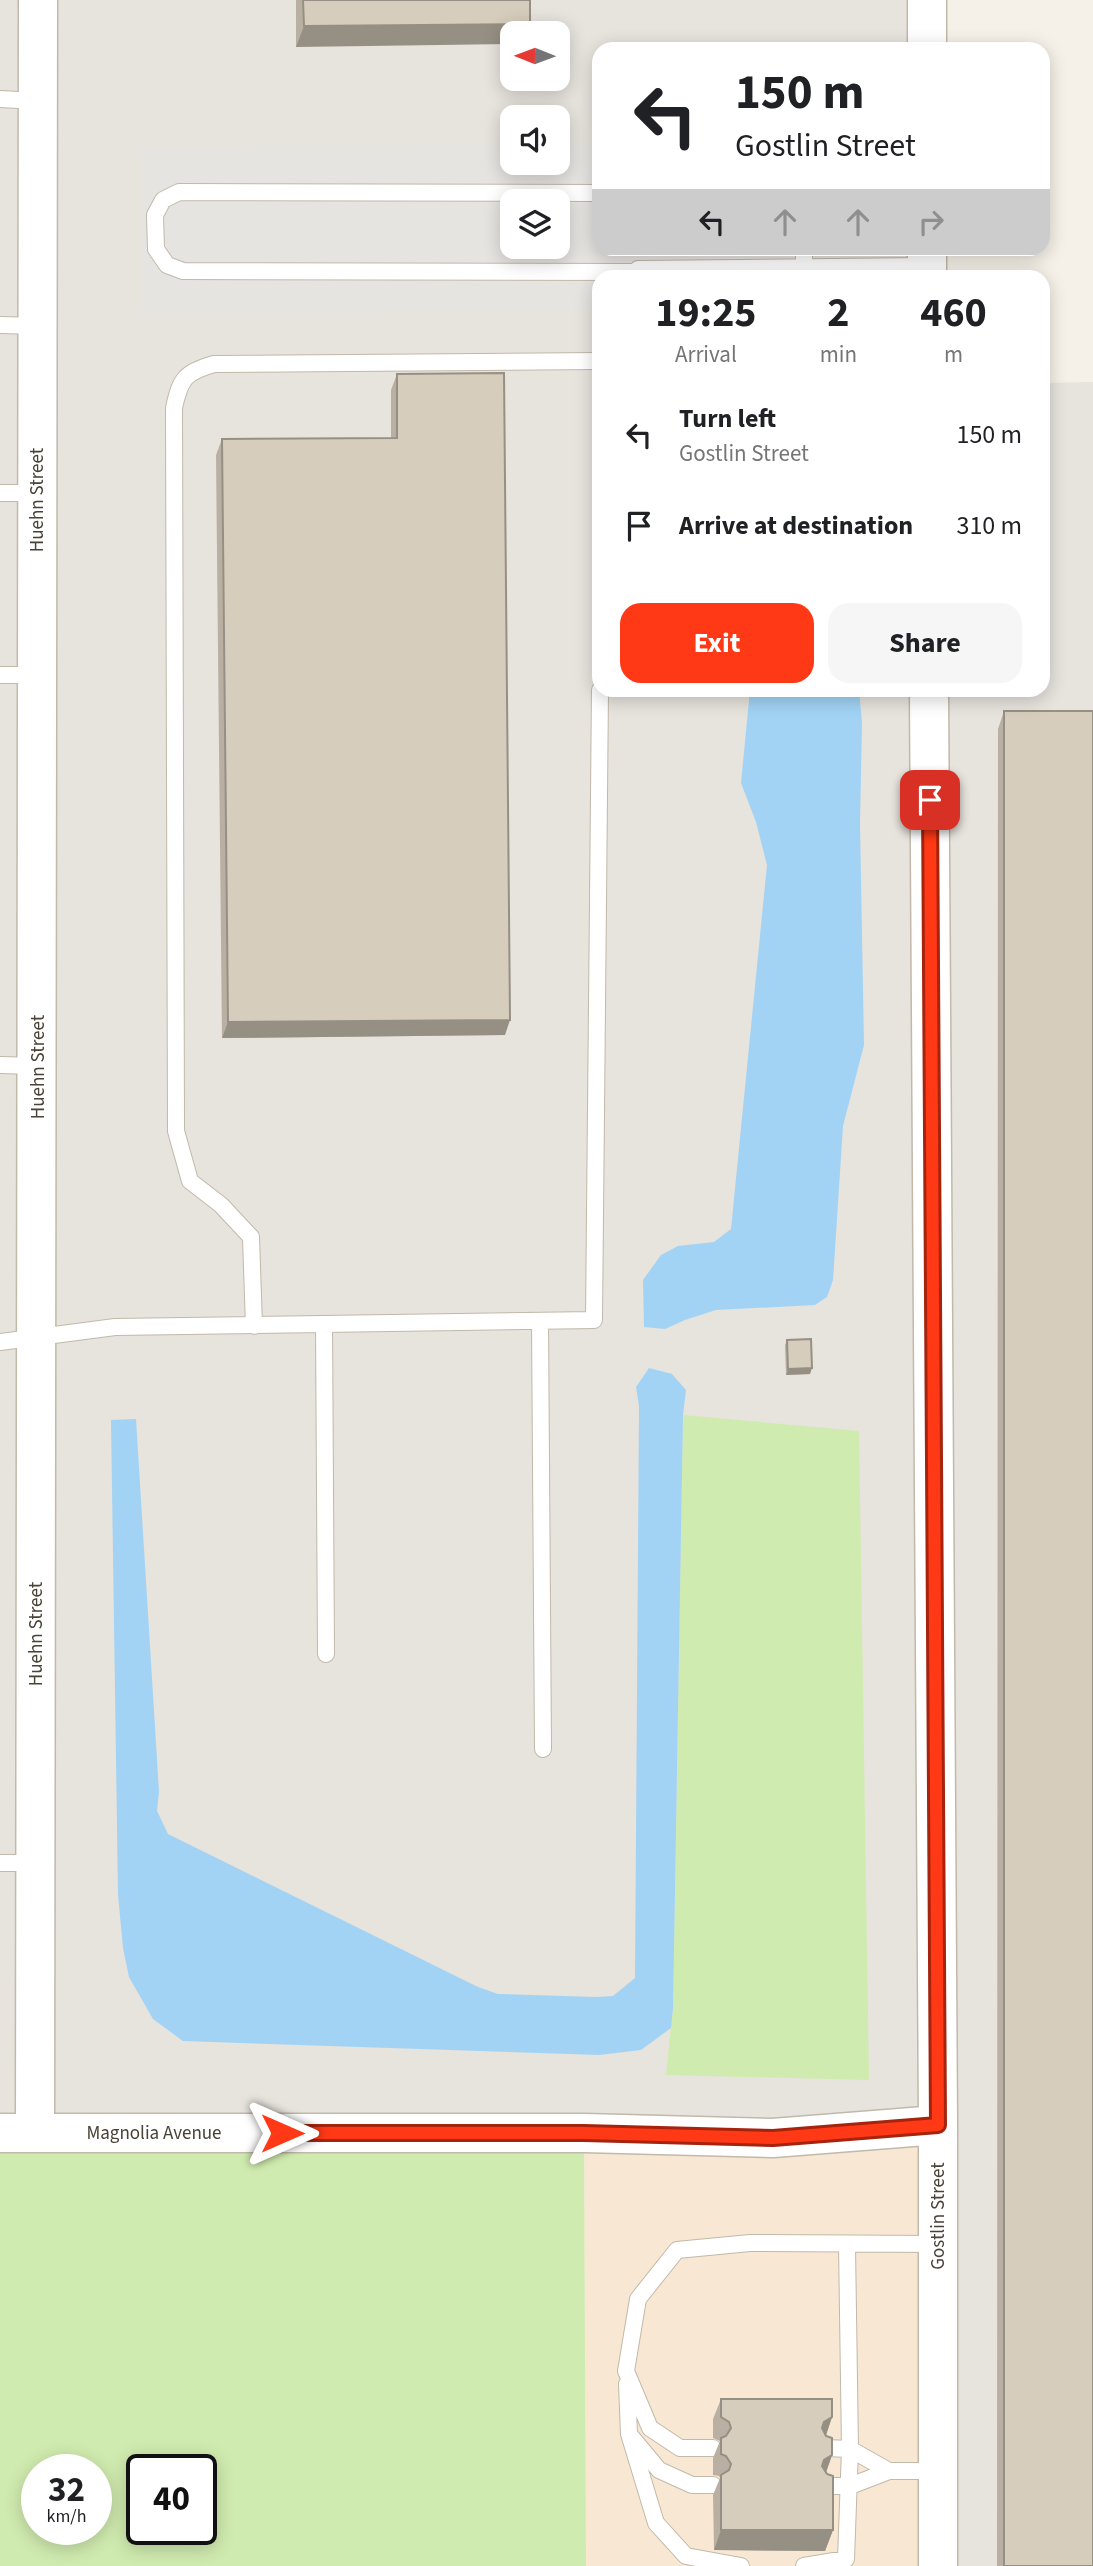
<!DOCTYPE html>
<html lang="en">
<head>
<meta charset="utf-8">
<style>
	:root { --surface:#fff; --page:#f6f6f6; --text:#202124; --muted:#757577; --accent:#ff3815 }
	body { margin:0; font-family:"Source Sans 3",sans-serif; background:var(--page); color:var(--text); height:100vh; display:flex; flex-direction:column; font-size:26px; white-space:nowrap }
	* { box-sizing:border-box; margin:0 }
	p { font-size:23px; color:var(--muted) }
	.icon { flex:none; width:38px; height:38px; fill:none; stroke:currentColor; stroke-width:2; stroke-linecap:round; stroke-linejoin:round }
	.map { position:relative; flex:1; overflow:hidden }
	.details { position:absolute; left:592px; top:270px; width:458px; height:427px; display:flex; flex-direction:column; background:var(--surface); border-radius:21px; box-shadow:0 4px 18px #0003 }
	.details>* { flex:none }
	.top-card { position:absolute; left:592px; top:42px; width:458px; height:214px; border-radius:21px; box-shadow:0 4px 18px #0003; background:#fff; color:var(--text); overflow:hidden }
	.needle { width:46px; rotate:271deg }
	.buttons { position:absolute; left:500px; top:21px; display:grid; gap:14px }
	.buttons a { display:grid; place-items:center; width:70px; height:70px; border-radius:14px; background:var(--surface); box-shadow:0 4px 18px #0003; font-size:35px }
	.speed { position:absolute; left:21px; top:2454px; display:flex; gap:14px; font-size:35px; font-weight:700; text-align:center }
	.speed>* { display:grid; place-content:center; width:91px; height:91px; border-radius:50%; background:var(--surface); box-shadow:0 4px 18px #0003; line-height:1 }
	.speed small { font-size:18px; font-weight:400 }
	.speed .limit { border:4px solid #111; border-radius:10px; background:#fff; color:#111 }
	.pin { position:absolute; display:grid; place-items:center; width:60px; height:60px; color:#fff; margin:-30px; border-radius:14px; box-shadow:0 4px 10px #0006 }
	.me { position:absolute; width:77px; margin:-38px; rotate:90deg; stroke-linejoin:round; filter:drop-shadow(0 0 5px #0008) }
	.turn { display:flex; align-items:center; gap:24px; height:147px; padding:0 28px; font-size:32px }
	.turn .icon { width:91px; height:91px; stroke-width:2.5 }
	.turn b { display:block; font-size:49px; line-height:60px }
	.lanes { display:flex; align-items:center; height:66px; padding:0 28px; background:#0003; justify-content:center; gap:35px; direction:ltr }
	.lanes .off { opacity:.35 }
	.eta { display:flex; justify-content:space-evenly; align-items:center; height:119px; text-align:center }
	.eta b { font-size:42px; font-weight:700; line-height:49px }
	.action { display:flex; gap:14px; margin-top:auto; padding:14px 28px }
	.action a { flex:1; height:80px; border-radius:21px; background:var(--accent); color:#fff; font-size:28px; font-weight:700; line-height:80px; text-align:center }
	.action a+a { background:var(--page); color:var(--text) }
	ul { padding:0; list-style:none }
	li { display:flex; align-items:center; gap:21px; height:91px; padding:0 28px }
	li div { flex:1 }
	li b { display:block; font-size:26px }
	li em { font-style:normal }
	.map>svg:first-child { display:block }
</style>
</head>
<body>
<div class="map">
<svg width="1093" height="2566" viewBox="0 0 1093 2566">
	<rect width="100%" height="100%" fill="#f5f1e8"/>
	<path fill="#f8e8d3" d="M 938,2125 L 938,2566 L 586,2566 L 584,2133 Z"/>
	<path fill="#e7e3dd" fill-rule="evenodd" d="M 0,0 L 926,0 L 926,49 L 598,49 L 598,248 L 927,249 L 927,276 L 598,276 L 598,690 L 1043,690 L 1043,383 L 1093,382 L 1093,2566 L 938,2566 L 938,2125 L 0,2133 ZM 513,33 L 558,33 L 558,79 L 513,79 ZM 513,117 L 558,117 L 558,163 L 513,163 ZM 513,201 L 558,201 L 558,247 L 513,247 Z"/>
	<path fill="#d0ebaf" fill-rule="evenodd" d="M 683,1415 L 859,1431 L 869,2080 L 666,2075 L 673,2008 Z
		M 0,2133 L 584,2133 L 586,2566 L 0,2566 ZM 37,2469 L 96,2469 L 96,2529 L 37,2529 ZM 142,2469 L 201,2469 L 201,2529 L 142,2529 Z"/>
	<path fill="#e6e4e0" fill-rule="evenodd" d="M 513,144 L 513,163 L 558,163 L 558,144 L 598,144 L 598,248 L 852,249 L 852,267 L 766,268 L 767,276 L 675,276 L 675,268 L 598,276 L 598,311 L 140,315 L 139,148 ZM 513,201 L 558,201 L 558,247 L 513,247 Z"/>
	<path fill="#a2d3f5" d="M 750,690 L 859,690 L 862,723 L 860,824 L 864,1045 L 843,1126 L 833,1280 L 827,1297 L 815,1305 L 716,1310 L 685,1320 L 665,1329 L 644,1327 L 643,1280 L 661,1255 L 678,1246 L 714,1242 L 731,1229 L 767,865 L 756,822 L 741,783 Z
		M 649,1368 L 672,1374 L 686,1390 L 683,1415 L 673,2008 L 671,2028 L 641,2050 L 599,2055 L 183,2041 L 153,2019 L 129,1977 L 123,1948 L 118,1894 L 111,1420 L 136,1419 L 159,1792 L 157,1811 L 168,1834 L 478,1987 L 498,1994 L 596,1997 L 613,1996 L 635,1978 L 639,1406 L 636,1387 Z"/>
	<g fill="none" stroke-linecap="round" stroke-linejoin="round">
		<defs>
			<path id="service" d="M 0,99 L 38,101
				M 598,193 L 179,192 L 163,200 L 155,215 L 156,249 L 167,265 L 183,271 L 635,272
				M 804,248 L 804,267
				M 632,276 L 638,269 L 927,266
				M 0,325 L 38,326
				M 0,493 L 37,493
				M 0,675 L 37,675
				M 0,1065 L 36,1066
				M 540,1321 L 543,1749
				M 324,1324 L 326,1654
				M 254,1326 L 251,1237 L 221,1205 L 190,1181 L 176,1131 L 174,408 C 180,379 185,372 214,364 L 598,361
				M 0,1342 L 115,1327 L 594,1320 L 600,690
				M 0,1863 L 36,1863
				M 627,2384 L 629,2434 L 659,2470 L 692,2485 L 713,2485
				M 629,2434 L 656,2523 L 686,2556 L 741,2566
				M 713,2448 L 680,2448 L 650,2428 L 626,2371 L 638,2299 L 677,2250 L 750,2243 L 938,2244
				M 825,2448 L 850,2449 L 889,2471 L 938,2471
				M 825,2486 L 850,2486 L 889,2471
				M 804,2566 L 846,2559 L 850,2449 L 847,2245"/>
			<path id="tertiary" d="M 927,49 L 927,0
				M 927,248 L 927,276
				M 929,690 L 938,2125 L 938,2566
				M 0,2133 L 584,2133 L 773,2138 L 938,2125
				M 35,2133 L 38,0"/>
		</defs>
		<use href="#service" stroke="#c1b9aa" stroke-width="18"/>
		<use href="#tertiary" stroke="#c1b9aa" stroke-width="41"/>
		<use href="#service" stroke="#fff" stroke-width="16"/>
		<use href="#tertiary" stroke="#fff" stroke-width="38"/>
	</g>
	<path fill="#b9b0a3" d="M 296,0 L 530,0 L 296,47 Z
		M 397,374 L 505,1035 L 222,1038 L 216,455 L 222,439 L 391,438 L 391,390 Z
		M 1004,711 L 1093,2566 L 997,2566 L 998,729 Z
		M 787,1340 L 810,1374 L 786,1375 L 785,1345 Z
		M 721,2399 L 832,2417 L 826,2435 L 832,2455 L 826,2473 L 833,2530 L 825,2551 L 714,2550 L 713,2495 L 720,2478 L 719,2476 L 713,2475 L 713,2458 L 720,2441 L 713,2438 L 713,2419 Z"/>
	<path fill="#969084" d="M 530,24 L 526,33 L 513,33 L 513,44 L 296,47 L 304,26 Z
		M 510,1020 L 505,1035 L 222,1038 L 228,1022 Z
		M 812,1368 L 810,1374 L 786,1375 L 788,1369 Z
		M 832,2417 L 825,2438 L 817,2442 L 824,2422 Z
		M 832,2455 L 825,2475 L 816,2480 L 824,2460 Z
		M 721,2530 L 833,2530 L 825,2551 L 714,2550 Z"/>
	<path fill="#d7cdbd" stroke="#969084" stroke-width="2" d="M 303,0 L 530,0 L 530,24 L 304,26 Z
		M 504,373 L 510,1020 L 228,1022 L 222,439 L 397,438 L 397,374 Z
		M 1004,711 L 1093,711 L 1093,2566 L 1004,2566 Z
		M 811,1339 L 812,1368 L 788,1369 L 787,1340 Z
		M 721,2399 L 832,2399 L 832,2417 L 824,2422 L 822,2428 L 826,2436 L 832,2438 L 832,2455 L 824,2460 L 822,2466 L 827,2474 L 833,2476 L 833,2530 L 721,2530 L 721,2475 L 729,2470 L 731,2464 L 726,2456 L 721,2454 L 721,2438 L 726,2436 L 731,2428 L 729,2422 L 721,2417 Z"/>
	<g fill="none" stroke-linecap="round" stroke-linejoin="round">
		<defs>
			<path id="route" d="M 282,2133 L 584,2133 L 773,2138 L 938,2125 L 930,800"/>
		</defs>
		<use href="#route" stroke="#a6240e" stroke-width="18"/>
		<use href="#route" stroke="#ff3815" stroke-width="12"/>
	</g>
	<g text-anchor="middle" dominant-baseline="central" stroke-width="7" stroke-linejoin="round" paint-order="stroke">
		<g font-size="19" fill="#494236" stroke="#fff">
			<text transform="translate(37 500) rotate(-90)">Huehn Street</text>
			<text transform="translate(38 1067) rotate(-90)">Huehn Street</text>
			<text transform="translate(36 1634) rotate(-90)">Huehn Street</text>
			<text x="154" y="2133">Magnolia Avenue</text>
			<text transform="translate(938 2216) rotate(-90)">Gostlin Street</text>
		</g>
	</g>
</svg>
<div class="buttons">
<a><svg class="needle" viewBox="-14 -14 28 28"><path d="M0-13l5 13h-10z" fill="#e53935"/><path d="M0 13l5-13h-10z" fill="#757577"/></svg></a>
<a><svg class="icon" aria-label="sound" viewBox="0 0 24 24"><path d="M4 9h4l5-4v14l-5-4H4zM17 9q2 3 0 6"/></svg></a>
<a><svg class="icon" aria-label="layers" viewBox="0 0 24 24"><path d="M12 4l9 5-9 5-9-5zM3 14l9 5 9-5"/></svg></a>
</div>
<div class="speed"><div>32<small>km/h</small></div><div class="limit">40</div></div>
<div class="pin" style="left:930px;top:800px;background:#d93025"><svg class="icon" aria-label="arrive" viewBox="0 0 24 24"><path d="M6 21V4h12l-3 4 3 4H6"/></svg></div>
<svg class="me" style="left:282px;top:2133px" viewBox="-20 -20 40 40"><path d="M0-17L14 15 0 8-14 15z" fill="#ff3815" stroke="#fff" stroke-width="4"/></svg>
<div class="top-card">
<div class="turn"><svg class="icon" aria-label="left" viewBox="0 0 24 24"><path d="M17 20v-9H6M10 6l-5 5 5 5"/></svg><div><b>150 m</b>Gostlin Street</div></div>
<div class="lanes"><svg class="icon" aria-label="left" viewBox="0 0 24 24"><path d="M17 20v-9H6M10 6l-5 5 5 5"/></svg><svg class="icon off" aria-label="ahead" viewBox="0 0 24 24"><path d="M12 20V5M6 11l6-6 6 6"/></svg><svg class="icon off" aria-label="ahead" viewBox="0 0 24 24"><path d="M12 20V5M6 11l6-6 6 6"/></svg><svg class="icon off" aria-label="right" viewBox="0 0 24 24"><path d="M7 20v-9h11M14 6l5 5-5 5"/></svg></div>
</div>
<section class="details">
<div class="eta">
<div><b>19:25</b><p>Arrival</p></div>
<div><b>2</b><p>min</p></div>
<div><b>460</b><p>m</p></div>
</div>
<ul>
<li><svg class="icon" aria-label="left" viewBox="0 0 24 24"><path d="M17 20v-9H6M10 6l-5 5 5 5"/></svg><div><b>Turn left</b><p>Gostlin Street</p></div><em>150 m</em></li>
<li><svg class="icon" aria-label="arrive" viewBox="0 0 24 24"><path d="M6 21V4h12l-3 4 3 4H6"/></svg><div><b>Arrive at destination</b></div><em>310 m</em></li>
</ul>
<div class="action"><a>Exit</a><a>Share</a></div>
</section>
</div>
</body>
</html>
